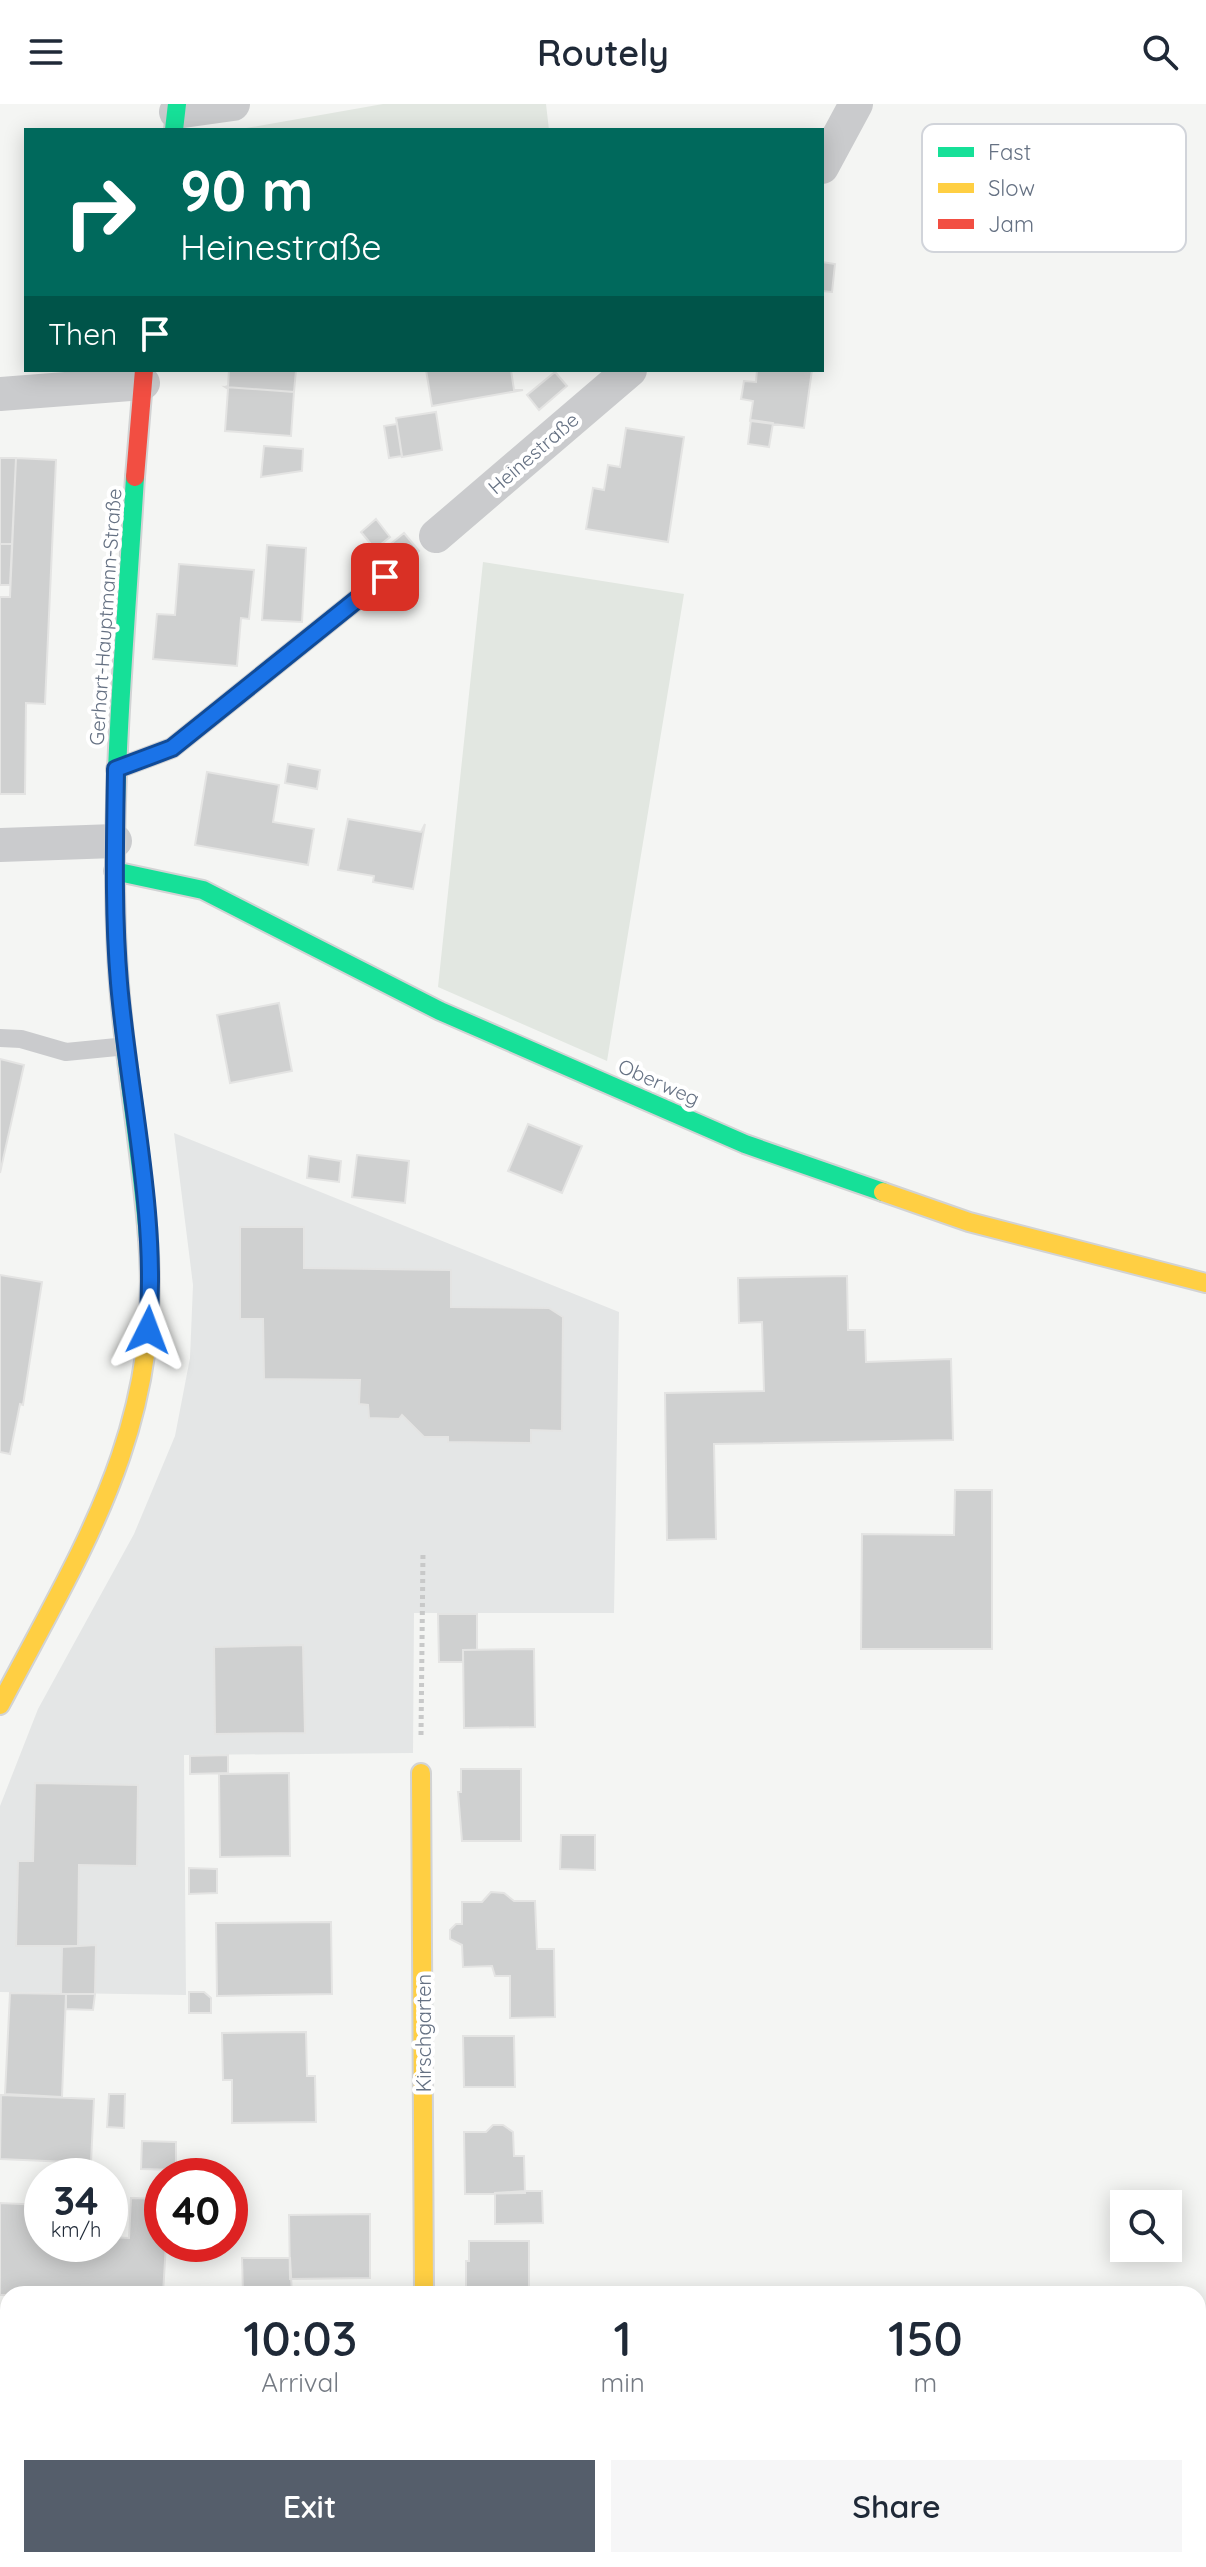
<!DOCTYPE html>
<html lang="en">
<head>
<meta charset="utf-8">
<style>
	:root { --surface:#fff; --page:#f6f6f7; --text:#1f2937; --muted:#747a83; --accent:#555e6b }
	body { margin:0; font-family:Quicksand,sans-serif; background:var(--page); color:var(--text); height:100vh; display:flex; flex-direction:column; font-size:30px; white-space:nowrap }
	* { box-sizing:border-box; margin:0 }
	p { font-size:26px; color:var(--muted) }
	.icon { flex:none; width:44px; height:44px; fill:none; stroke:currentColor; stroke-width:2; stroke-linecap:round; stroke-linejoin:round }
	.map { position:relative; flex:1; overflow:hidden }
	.sheet { position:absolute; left:0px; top:2182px; width:1206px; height:282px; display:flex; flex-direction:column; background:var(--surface); border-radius:24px 24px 0 0; box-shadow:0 4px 20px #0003 }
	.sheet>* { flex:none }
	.guide { position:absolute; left:24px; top:24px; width:800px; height:244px; border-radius:0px; box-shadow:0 4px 20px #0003; background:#00695c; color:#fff; overflow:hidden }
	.controls { position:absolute; left:1110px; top:2086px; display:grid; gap:16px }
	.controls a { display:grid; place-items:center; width:72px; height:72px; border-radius:0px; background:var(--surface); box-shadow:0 4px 20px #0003; font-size:40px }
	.speed { position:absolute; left:24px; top:2054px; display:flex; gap:16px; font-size:40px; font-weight:700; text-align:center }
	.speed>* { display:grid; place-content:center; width:104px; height:104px; border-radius:50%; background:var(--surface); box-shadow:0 4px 20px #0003; line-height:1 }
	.speed small { font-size:20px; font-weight:400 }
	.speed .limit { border:12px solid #d22; background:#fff; color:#111 }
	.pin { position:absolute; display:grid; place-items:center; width:68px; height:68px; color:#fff; margin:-34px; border-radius:16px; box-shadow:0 4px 12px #0006 }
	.me { position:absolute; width:88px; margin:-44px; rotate:3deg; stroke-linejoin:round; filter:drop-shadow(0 0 6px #0008) }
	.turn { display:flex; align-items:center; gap:28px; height:168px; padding:0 24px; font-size:36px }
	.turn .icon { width:104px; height:104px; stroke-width:2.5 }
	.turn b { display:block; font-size:56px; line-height:68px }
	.then { display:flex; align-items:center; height:76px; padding:0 24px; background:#0003; gap:16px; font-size:30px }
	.eta { display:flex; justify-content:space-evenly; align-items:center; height:136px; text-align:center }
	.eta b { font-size:48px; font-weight:600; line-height:56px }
	.primary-button { display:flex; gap:16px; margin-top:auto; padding:16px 24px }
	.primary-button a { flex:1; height:92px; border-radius:0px; background:var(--accent); color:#fff; font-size:32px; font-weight:600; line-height:92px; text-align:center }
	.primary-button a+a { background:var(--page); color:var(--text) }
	header { display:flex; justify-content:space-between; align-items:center; height:104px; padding:0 24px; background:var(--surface); font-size:36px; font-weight:600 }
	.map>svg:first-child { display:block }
</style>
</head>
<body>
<header><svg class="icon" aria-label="menu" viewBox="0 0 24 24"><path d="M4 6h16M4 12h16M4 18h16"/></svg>Routely<svg class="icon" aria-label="search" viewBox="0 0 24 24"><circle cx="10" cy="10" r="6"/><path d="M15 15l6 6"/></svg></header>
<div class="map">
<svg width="1206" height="2463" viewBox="0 0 1206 2463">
	<rect width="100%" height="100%" fill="#f4f5f3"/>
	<path fill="#e4e6e6" d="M 174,1029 L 619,1208 L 614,1509 L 414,1509 L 413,1649 L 184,1651 L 186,1891 L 0,1888 L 0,1702 L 38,1605 L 134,1430 L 175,1332 L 190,1254 L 193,1181 Z"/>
	<path fill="#e2e7e1" d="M 383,0 L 546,0 L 549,26 L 235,26 Z
		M 483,458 L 684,490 L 607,957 L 438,883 Z"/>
	<path fill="#cfd0d0" stroke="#e4e4e3" stroke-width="2" d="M 822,158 L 835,160 L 832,188 L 822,187 Z
		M 229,266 L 296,266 L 294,288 L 225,283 L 228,282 Z
		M 426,266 L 511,266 L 514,286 L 523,286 L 432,302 Z
		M 757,266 L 812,266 L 804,324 L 750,317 L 753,297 L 741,295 L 744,277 L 756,278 Z
		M 555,268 L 567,282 L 539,306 L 527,291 Z
		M 225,283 L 294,288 L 291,332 L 225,327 L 228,285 Z
		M 436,308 L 442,346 L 402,353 L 396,314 Z
		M 751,316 L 773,319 L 769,343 L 748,340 Z
		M 397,320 L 402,352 L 389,354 L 384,322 Z
		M 626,324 L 684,333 L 668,438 L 586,425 L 593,384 L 604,386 L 608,361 L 620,363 Z
		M 264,342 L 303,345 L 302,367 L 261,373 Z
		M 0,354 L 16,354 L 12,440 L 0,440 Z
		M 16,354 L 56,356 L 45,600 L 26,599 L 25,690 L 0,690 L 0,493 L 10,493 Z
		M 376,415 L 390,433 L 375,445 L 361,428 Z
		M 404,429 L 419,447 L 398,465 L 382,447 Z
		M 0,440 L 12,440 L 10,481 L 0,481 Z
		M 267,441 L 306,444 L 302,518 L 262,516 Z
		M 179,460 L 254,466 L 249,515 L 241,514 L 237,562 L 153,555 L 157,510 L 175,511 Z
		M 288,660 L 320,666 L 317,685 L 285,679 Z
		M 207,668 L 279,681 L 273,718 L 314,725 L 308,761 L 195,741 Z
		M 348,715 L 421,728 L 425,720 L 413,785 L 373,778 L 374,772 L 338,766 Z
		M 279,899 L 292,967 L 230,979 L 217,911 Z
		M 0,955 L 24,961 L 0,1069 Z
		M 528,1020 L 582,1042 L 562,1089 L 508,1067 Z
		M 357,1051 L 409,1057 L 405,1099 L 352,1093 Z
		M 309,1052 L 341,1057 L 339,1078 L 307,1074 Z
		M 240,1123 L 304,1123 L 304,1164 L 451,1166 L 451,1203 L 549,1204 L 563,1213 L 562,1327 L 531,1326 L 531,1339 L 448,1338 L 448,1333 L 424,1333 L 402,1311 L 399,1315 L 369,1314 L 368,1301 L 359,1300 L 360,1276 L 264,1275 L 263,1215 L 240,1215 Z
		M 0,1171 L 42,1178 L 23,1301 L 20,1300 L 10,1350 L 0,1348 Z
		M 847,1172 L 848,1226 L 865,1226 L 866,1258 L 951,1255 L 953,1336 L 714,1340 L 716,1435 L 667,1436 L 665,1289 L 764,1287 L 762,1218 L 739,1219 L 738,1174 Z
		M 955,1386 L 992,1386 L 992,1545 L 861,1545 L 862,1430 L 954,1431 Z
		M 438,1510 L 477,1510 L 477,1546 L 463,1546 L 463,1558 L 439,1558 Z
		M 303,1541 L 305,1629 L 215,1630 L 214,1543 Z
		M 534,1545 L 535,1623 L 464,1624 L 463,1546 Z
		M 228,1651 L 228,1669 L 190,1670 L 190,1652 Z
		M 461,1665 L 521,1665 L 521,1737 L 462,1737 L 458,1688 L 461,1688 Z
		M 289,1669 L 290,1752 L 220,1753 L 219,1670 Z
		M 35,1679 L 138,1681 L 137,1762 L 79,1761 L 78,1842 L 16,1842 L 18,1757 L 33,1757 Z
		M 561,1731 L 595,1731 L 595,1766 L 560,1765 Z
		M 189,1764 L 217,1765 L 217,1789 L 189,1790 Z
		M 491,1788 L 504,1789 L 514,1797 L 535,1797 L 537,1845 L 554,1845 L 555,1913 L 510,1914 L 510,1872 L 495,1872 L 492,1862 L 463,1863 L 462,1841 L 450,1835 L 450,1826 L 456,1820 L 462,1820 L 462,1798 L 482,1798 Z
		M 331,1818 L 332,1890 L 217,1892 L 216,1819 Z
		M 96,1841 L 95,1890 L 61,1890 L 62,1843 Z
		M 189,1888 L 204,1888 L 211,1894 L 211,1909 L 189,1909 Z
		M 10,1889 L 66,1890 L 62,1993 L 5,1990 Z
		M 66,1890 L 95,1890 L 93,1906 L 66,1905 Z
		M 306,1928 L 307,1972 L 315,1972 L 316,2018 L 232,2019 L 232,1976 L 223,1976 L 222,1929 Z
		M 463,1932 L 514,1932 L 515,1983 L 464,1983 Z
		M 109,1990 L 125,1990 L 124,2024 L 107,2023 Z
		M 1,1991 L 94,1995 L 91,2059 L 0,2055 Z
		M 493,2021 L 503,2021 L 513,2028 L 514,2052 L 524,2052 L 525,2089 L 465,2090 L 464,2028 L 486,2028 Z
		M 142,2037 L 176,2038 L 176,2066 L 141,2065 Z
		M 525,2087 L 542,2087 L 543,2119 L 495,2120 L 495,2089 Z
		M 131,2094 L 162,2095 L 162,2140 L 166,2140 L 163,2190 L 0,2191 L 0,2099 L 42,2101 L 42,2140 L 110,2140 L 110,2133 L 129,2134 Z
		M 370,2110 L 370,2174 L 290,2175 L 289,2111 Z
		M 469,2137 L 529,2137 L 529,2190 L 469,2190 L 466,2187 L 466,2157 L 469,2157 Z
		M 242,2154 L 290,2154 L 292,2190 L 243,2190 Z
		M 0,2294 L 8,2295 L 8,2405 L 5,2404 L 4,2425 L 0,2424 Z
		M 338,2456 L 381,2456 L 380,2463 L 338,2463 Z
		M 499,2456 L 583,2456 L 583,2463 L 499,2463 Z"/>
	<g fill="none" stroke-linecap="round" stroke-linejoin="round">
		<defs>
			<path id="fast" d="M 174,26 L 177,0
				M 135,373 C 126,524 111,676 116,827 C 119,930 140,1031 148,1134
				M 114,767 L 203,786 L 440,907 L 745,1040 L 883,1088"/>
			<path id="slow" d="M 116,665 L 172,644 L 385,473
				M 883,1088 L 969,1118 L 1206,1179
				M 0,1601 C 84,1441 163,1323 148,1134
				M 421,1669 L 424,2190"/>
			<path id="jam" d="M 135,373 L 144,266"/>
		</defs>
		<use href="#fast" stroke="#d2d3d4" stroke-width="22"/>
		<use href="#slow" stroke="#d2d3d4" stroke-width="22"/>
		<use href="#jam" stroke="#d2d3d4" stroke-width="22"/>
		<path stroke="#c8c9c9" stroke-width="5" stroke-dasharray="4 4" stroke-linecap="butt" d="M 421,1631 L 423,1448"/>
		<path stroke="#cacbcd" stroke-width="18" d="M 0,934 L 21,935 L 66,948 L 127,942"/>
		<path stroke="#cacbcd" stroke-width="34" d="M 176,8 L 233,0
			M 822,63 L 856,0
			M 0,290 L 143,279
			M 436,432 L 630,266
			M 0,741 L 115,737
			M 425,2456 L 425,2463"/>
		<use href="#fast" stroke="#16e098" stroke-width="18"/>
		<use href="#slow" stroke="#ffcf43" stroke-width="18"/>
		<use href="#jam" stroke="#f24e42" stroke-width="18"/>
	</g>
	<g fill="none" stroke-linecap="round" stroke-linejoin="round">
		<defs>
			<path id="route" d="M 148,1226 C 158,1110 129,994 119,879 C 113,808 115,736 116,665 L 172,644 L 385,473"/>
		</defs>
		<use href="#route" stroke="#114b97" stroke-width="20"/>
		<use href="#route" stroke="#1a73e8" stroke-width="14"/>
	</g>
	<g text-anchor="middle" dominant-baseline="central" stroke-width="8" stroke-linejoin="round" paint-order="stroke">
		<g font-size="20" fill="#657183" stroke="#fff">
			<text transform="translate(533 349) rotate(-41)">Heinestraße</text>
			<text transform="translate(105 513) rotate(-86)">Gerhart-Hauptmann-Straße</text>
			<text transform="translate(659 978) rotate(24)">Oberweg</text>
			<text transform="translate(423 1929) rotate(-90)">Kirschgarten</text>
		</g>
	</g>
	<rect x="922" y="20" width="264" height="128" rx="12" fill="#fff" stroke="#d1d4da" stroke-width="2"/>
	<rect x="938" y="43" width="36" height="10" fill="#16e098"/>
	<rect x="938" y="79" width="36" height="10" fill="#ffcf43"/>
	<rect x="938" y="115" width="36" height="10" fill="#f24e42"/>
	<g font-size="22" fill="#657183">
		<text x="988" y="56">Fast</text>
		<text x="988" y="92">Slow</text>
		<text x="988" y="128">Jam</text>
	</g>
</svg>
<div class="controls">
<a><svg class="icon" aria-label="search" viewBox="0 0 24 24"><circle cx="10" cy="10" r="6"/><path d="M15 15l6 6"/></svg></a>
</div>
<div class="speed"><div>34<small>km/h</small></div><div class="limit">40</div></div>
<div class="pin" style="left:385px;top:473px;background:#d93025"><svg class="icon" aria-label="arrive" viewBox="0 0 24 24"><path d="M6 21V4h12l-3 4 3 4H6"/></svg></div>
<svg class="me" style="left:148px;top:1226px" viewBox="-20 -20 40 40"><path d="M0-17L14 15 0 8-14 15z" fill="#1a73e8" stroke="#fff" stroke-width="4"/></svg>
<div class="guide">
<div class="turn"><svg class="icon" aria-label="right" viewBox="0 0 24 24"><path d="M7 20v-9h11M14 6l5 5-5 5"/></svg><div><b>90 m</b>Heinestraße</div></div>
<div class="then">Then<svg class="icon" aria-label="arrive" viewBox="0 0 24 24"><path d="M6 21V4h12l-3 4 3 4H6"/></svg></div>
</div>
<section class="sheet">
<div class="eta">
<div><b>10:03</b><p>Arrival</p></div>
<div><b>1</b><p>min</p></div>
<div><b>150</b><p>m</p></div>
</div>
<div class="primary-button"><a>Exit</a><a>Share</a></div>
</section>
</div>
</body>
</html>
